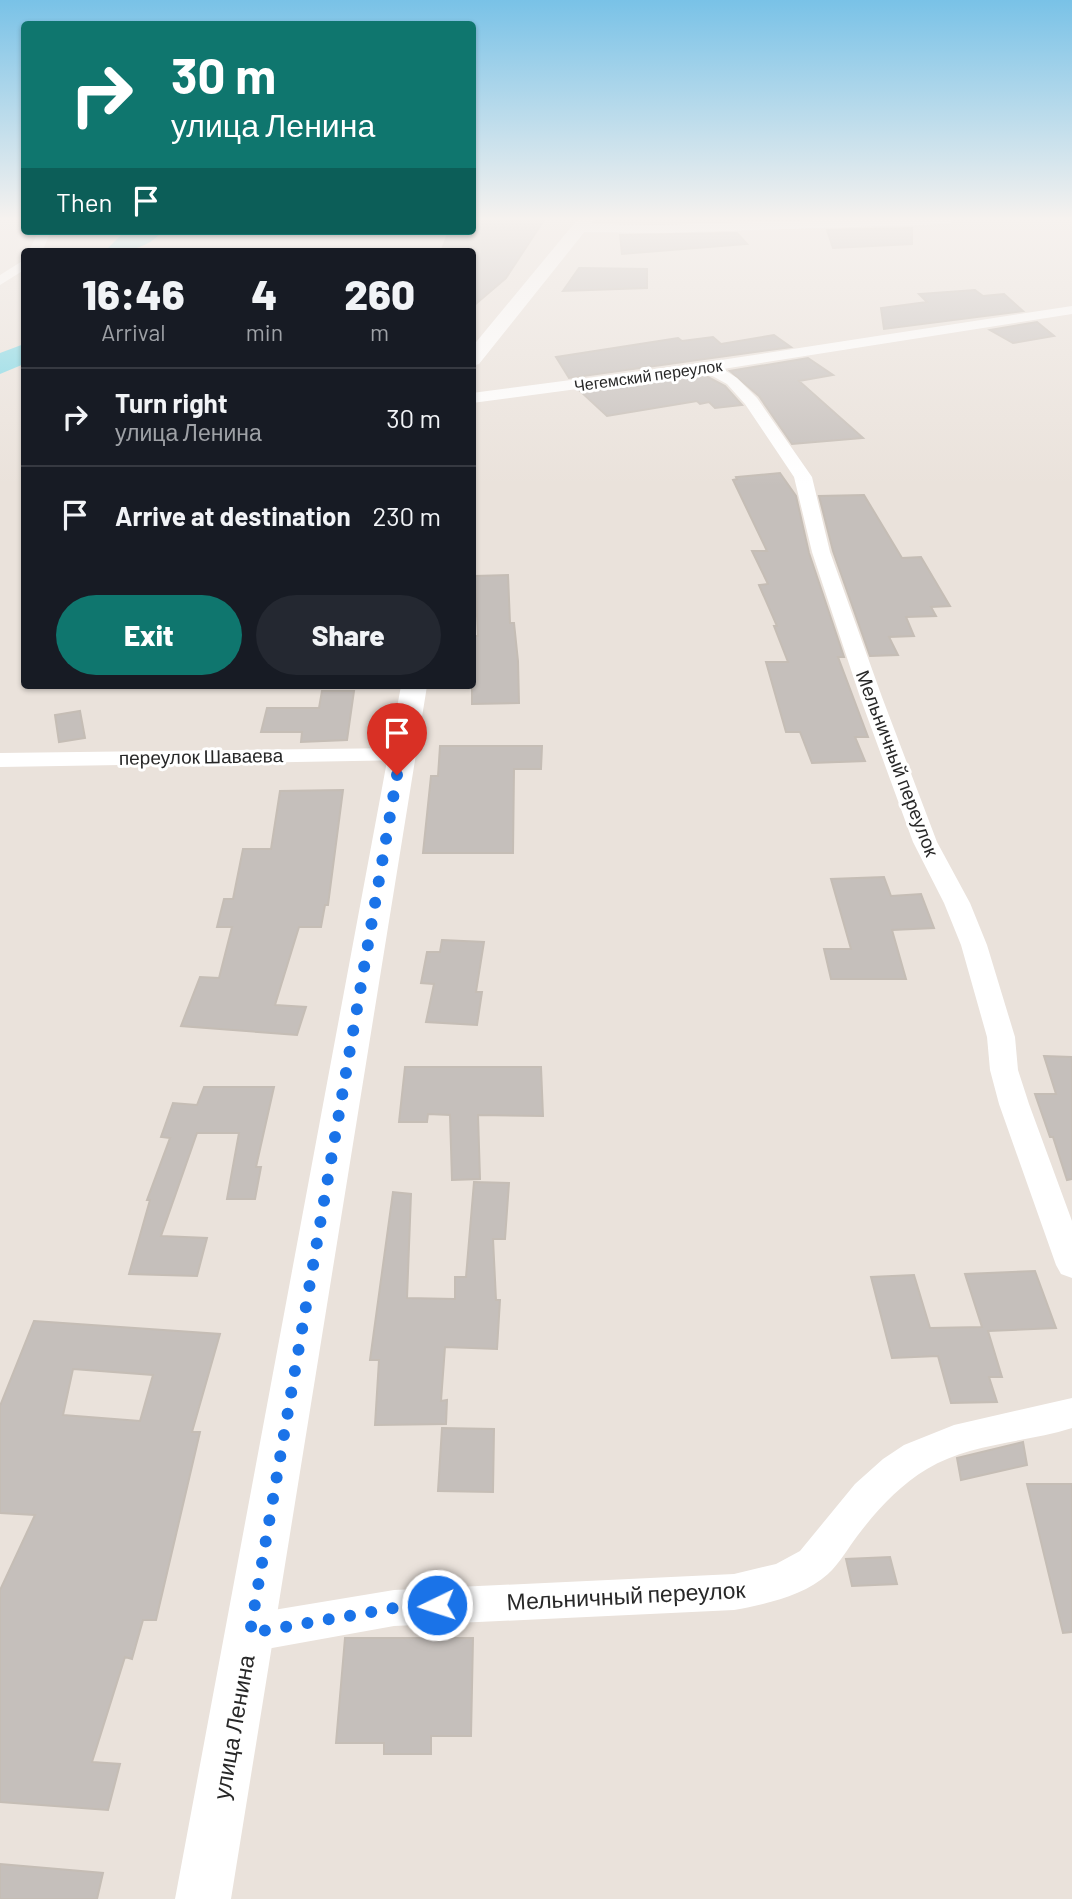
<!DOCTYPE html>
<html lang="en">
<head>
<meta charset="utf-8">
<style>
	:root { --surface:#171b24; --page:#242831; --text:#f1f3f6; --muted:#9ea1a6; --line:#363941; --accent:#0f766e }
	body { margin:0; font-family:Barlow,sans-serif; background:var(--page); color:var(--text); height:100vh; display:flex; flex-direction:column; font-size:26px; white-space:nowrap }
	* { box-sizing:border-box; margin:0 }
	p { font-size:23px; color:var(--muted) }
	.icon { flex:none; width:38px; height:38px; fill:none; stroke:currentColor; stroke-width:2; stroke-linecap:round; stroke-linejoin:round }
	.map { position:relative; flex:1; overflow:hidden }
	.panel { position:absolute; left:21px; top:248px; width:455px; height:441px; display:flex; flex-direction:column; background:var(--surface); border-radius:7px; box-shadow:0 2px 5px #0004 }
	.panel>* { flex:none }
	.top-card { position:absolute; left:21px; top:21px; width:455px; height:214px; border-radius:7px; box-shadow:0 2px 5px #0004; background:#0f766e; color:#fff; overflow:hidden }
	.pin { position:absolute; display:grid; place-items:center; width:60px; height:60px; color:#fff; margin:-72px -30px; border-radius:50% 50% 50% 0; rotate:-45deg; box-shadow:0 0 7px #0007 }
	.pin .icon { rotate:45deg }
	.me { position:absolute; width:77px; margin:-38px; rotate:266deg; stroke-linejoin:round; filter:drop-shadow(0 0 5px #0008) }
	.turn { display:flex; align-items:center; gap:24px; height:147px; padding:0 35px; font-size:32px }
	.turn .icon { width:91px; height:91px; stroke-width:2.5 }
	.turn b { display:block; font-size:49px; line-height:60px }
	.then { display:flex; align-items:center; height:66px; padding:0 35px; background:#0003; gap:14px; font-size:26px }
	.eta { display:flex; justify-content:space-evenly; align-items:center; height:119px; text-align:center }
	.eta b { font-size:42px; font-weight:800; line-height:49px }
	.primary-button { display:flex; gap:14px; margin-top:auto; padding:14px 35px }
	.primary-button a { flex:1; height:80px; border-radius:42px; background:var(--accent); color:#fff; font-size:28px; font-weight:800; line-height:80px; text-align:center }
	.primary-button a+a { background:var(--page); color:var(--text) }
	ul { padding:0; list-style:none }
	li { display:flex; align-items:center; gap:21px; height:98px; padding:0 35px; border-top:2px solid var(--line) }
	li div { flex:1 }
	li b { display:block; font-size:26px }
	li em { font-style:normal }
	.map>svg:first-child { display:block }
</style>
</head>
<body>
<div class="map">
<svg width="1072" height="1899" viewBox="0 0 1072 1899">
	<rect width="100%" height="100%" fill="#eae2db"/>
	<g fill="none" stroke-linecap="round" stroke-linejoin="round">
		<path fill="#74d6e5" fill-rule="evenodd" d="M 129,231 L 162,231 C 149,249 124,252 104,252 L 121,235 Z
			M 24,344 L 24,364 L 0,374 L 0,353 Z"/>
	</g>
	<path fill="#c5bfbb" stroke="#c5bdb5" stroke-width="2" fill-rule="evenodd" d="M 472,220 L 544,220 L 506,278 L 472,307 L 472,252 L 441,252 L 449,231 L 472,231 Z
		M 912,228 L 912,244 L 833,248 L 827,230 Z
		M 737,233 L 747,244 L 622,254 L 620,235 Z
		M 579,268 L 647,269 L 647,288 L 563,291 Z
		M 975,290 L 983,296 L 1004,294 L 1023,311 L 884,329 L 881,308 L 927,302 L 919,294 Z
		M 1037,322 L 1054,336 L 1013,343 L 990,330 Z
		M 774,335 L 791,347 L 569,378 L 556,357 L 678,338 L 682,341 L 713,337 L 721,344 Z
		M 808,358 L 833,375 L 799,381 L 863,438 L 792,444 L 759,396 L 730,371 Z
		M 704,375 L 725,386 L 742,405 L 715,408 L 709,402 L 700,404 L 697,401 L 607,416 L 580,391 Z
		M 780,473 L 796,496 L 809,553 L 844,657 L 838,657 L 868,737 L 855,737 L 865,761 L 812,763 L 800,732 L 786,732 L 766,662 L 788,662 L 774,626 L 777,626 L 759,585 L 768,584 L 752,551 L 767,551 L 733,480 L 737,479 L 736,477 Z
		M 864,495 L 902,558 L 921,557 L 950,606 L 931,607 L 936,616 L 906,617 L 914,636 L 889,637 L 898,655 L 870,656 L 833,551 L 819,496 Z
		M 508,575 L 510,623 L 514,623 L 518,661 L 519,703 L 472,704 L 472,636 L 478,636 L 475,576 Z
		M 322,691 L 354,691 L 347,740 L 301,742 L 302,732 L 261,732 L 267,708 L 319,708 Z
		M 80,711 L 85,738 L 59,742 L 55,715 Z
		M 440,746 L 542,746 L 541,769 L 514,769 L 513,853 L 423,853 L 431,776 L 438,776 Z
		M 343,790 L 328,905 L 325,905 L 321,927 L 299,927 L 275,1005 L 306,1007 L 297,1035 L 181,1026 L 200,977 L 219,978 L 232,927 L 217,927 L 224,899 L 233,899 L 243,849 L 271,849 L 280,791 Z
		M 884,877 L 891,896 L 921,894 L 934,928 L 892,930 L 906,979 L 831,979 L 824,949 L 851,949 L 831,879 Z
		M 442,940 L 484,942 L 476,992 L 482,992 L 477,1025 L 426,1022 L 434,984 L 421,983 L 427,952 L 440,952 Z
		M 1044,1056 L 1072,1057 L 1072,1179 L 1067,1180 L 1053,1137 L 1050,1137 L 1035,1094 L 1056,1094 Z
		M 405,1067 L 541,1067 L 543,1116 L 478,1115 L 480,1179 L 452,1180 L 450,1115 L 428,1114 L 427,1122 L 399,1122 Z
		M 204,1087 L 274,1087 L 256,1167 L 261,1167 L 255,1199 L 227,1199 L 239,1133 L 197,1133 L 161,1236 L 207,1238 L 197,1276 L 129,1274 L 150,1200 L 147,1200 L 170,1138 L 161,1137 L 173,1103 L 197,1105 Z
		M 474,1182 L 509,1183 L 505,1239 L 493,1239 L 496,1300 L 500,1300 L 497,1349 L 445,1347 L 441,1401 L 447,1400 L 446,1424 L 375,1425 L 379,1360 L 370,1360 L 393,1192 L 411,1194 L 407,1298 L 455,1299 L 455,1277 L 466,1277 Z
		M 1035,1271 L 1056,1328 L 988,1331 L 1002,1377 L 989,1377 L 997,1402 L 951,1403 L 938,1356 L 892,1358 L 871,1277 L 914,1275 L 930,1328 L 982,1327 L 965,1274 Z
		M 34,1321 L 220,1334 L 192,1432 L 200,1432 L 156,1620 L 143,1620 L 132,1659 L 125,1657 L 92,1762 L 120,1764 L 108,1810 L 0,1802 L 0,1590 L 35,1515 L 0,1513 L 0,1406 ZM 73,1369 L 153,1375 L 140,1421 L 63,1415 Z
		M 442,1428 L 494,1429 L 493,1492 L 438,1491 Z
		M 1023,1442 L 1027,1465 L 961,1480 L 957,1458 Z
		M 1027,1484 L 1072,1484 L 1072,1632 L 1063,1633 Z
		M 890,1557 L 897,1584 L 852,1586 L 846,1559 Z
		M 345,1638 L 473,1638 L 471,1736 L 431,1736 L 431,1754 L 384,1754 L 384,1743 L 336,1743 Z
		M 0,1864 L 103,1873 L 97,1899 L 0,1899 Z"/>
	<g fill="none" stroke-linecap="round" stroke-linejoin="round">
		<path fill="#fff" fill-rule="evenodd" d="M 820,220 L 954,220 L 948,224 L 661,233 L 580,232 L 574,228 L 580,224 L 661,225 Z
			M 39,231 L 51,231 L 42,252 L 28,252 Z
			M 24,260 L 24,270 L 0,285 L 0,275 Z
			M 1072,306 L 1072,314 L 723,369 L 737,378 L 757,398 L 812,477 L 830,552 L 882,697 L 937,842 L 970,903 L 987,945 L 1015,1037 L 1018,1070 L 1029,1104 L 1072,1221 L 1072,1278 L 1061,1274 L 1056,1265 L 999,1104 L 990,1070 L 987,1037 L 961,945 L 944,903 L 913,842 L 860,697 L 812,552 L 794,477 L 745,404 L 727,384 L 705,372 L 472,403 L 472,393 L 708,362 Z
			M 402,748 L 410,750 L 413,755 L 410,760 L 0,767 L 0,753 Z
			M 1072,1398 L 1072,1428 C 1025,1443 970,1443 927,1469 C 900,1485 877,1510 858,1535 C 848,1548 840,1563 828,1574 C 804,1596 766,1604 734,1610 L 394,1626 L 250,1652 L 236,1646 L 230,1633 L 236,1620 L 250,1614 L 394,1590 L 734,1574 L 776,1564 L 800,1551 L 855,1484 L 883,1459 L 904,1445 L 954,1425 Z"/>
		<path fill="#fff" fill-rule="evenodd" d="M 577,220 L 594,220 L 479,364 L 472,366 L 472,347 Z
			M 401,686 L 427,686 L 231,1899 L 175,1899 Z"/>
	</g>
	<linearGradient id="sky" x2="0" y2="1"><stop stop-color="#79c2e7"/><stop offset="0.45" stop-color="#f6f2ef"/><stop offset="1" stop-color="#f6f2ef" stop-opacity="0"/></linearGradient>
	<rect width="1072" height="486" fill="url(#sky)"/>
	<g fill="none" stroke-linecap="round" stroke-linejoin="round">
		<path stroke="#1a73e8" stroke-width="12" stroke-dasharray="0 21.6" d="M 397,775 L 250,1633 L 394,1608 L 437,1605"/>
	</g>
	<g text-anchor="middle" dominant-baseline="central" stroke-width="6" stroke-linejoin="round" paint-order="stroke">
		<g font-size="16" fill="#282828" stroke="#fff">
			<text transform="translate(648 375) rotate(-8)">Чегемский переулок</text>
		</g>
		<g font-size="19" fill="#282828" stroke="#fff">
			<text transform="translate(201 756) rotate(-1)">переулок Шаваева</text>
			<text transform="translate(898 763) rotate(69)">Мельничный переулок</text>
		</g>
		<g font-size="23" fill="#282828" stroke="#fff">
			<text transform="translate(626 1595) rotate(-3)">Мельничный переулок</text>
			<text transform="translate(233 1727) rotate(-80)">улица Ленина</text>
		</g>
	</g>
</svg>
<div class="pin" style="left:397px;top:775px;background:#d93025"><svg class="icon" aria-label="arrive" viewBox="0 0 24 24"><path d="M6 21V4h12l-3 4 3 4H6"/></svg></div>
<svg class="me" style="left:437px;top:1605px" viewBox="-20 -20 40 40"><circle r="17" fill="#1a73e8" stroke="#fff" stroke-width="3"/><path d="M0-11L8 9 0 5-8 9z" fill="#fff"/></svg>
<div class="top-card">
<div class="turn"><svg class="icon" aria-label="right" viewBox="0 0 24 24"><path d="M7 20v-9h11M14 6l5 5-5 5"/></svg><div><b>30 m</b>улица Ленина</div></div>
<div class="then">Then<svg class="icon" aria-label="arrive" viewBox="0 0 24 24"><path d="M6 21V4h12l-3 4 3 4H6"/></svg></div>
</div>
<section class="panel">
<div class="eta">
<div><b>16:46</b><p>Arrival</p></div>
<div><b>4</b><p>min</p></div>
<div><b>260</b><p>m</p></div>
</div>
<ul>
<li><svg class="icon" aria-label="right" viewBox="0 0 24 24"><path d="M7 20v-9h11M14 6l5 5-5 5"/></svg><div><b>Turn right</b><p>улица Ленина</p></div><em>30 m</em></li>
<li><svg class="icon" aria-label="arrive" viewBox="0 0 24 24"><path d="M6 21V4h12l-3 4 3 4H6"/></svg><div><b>Arrive at destination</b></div><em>230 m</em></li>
</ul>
<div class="primary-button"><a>Exit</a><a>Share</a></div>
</section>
</div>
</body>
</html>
